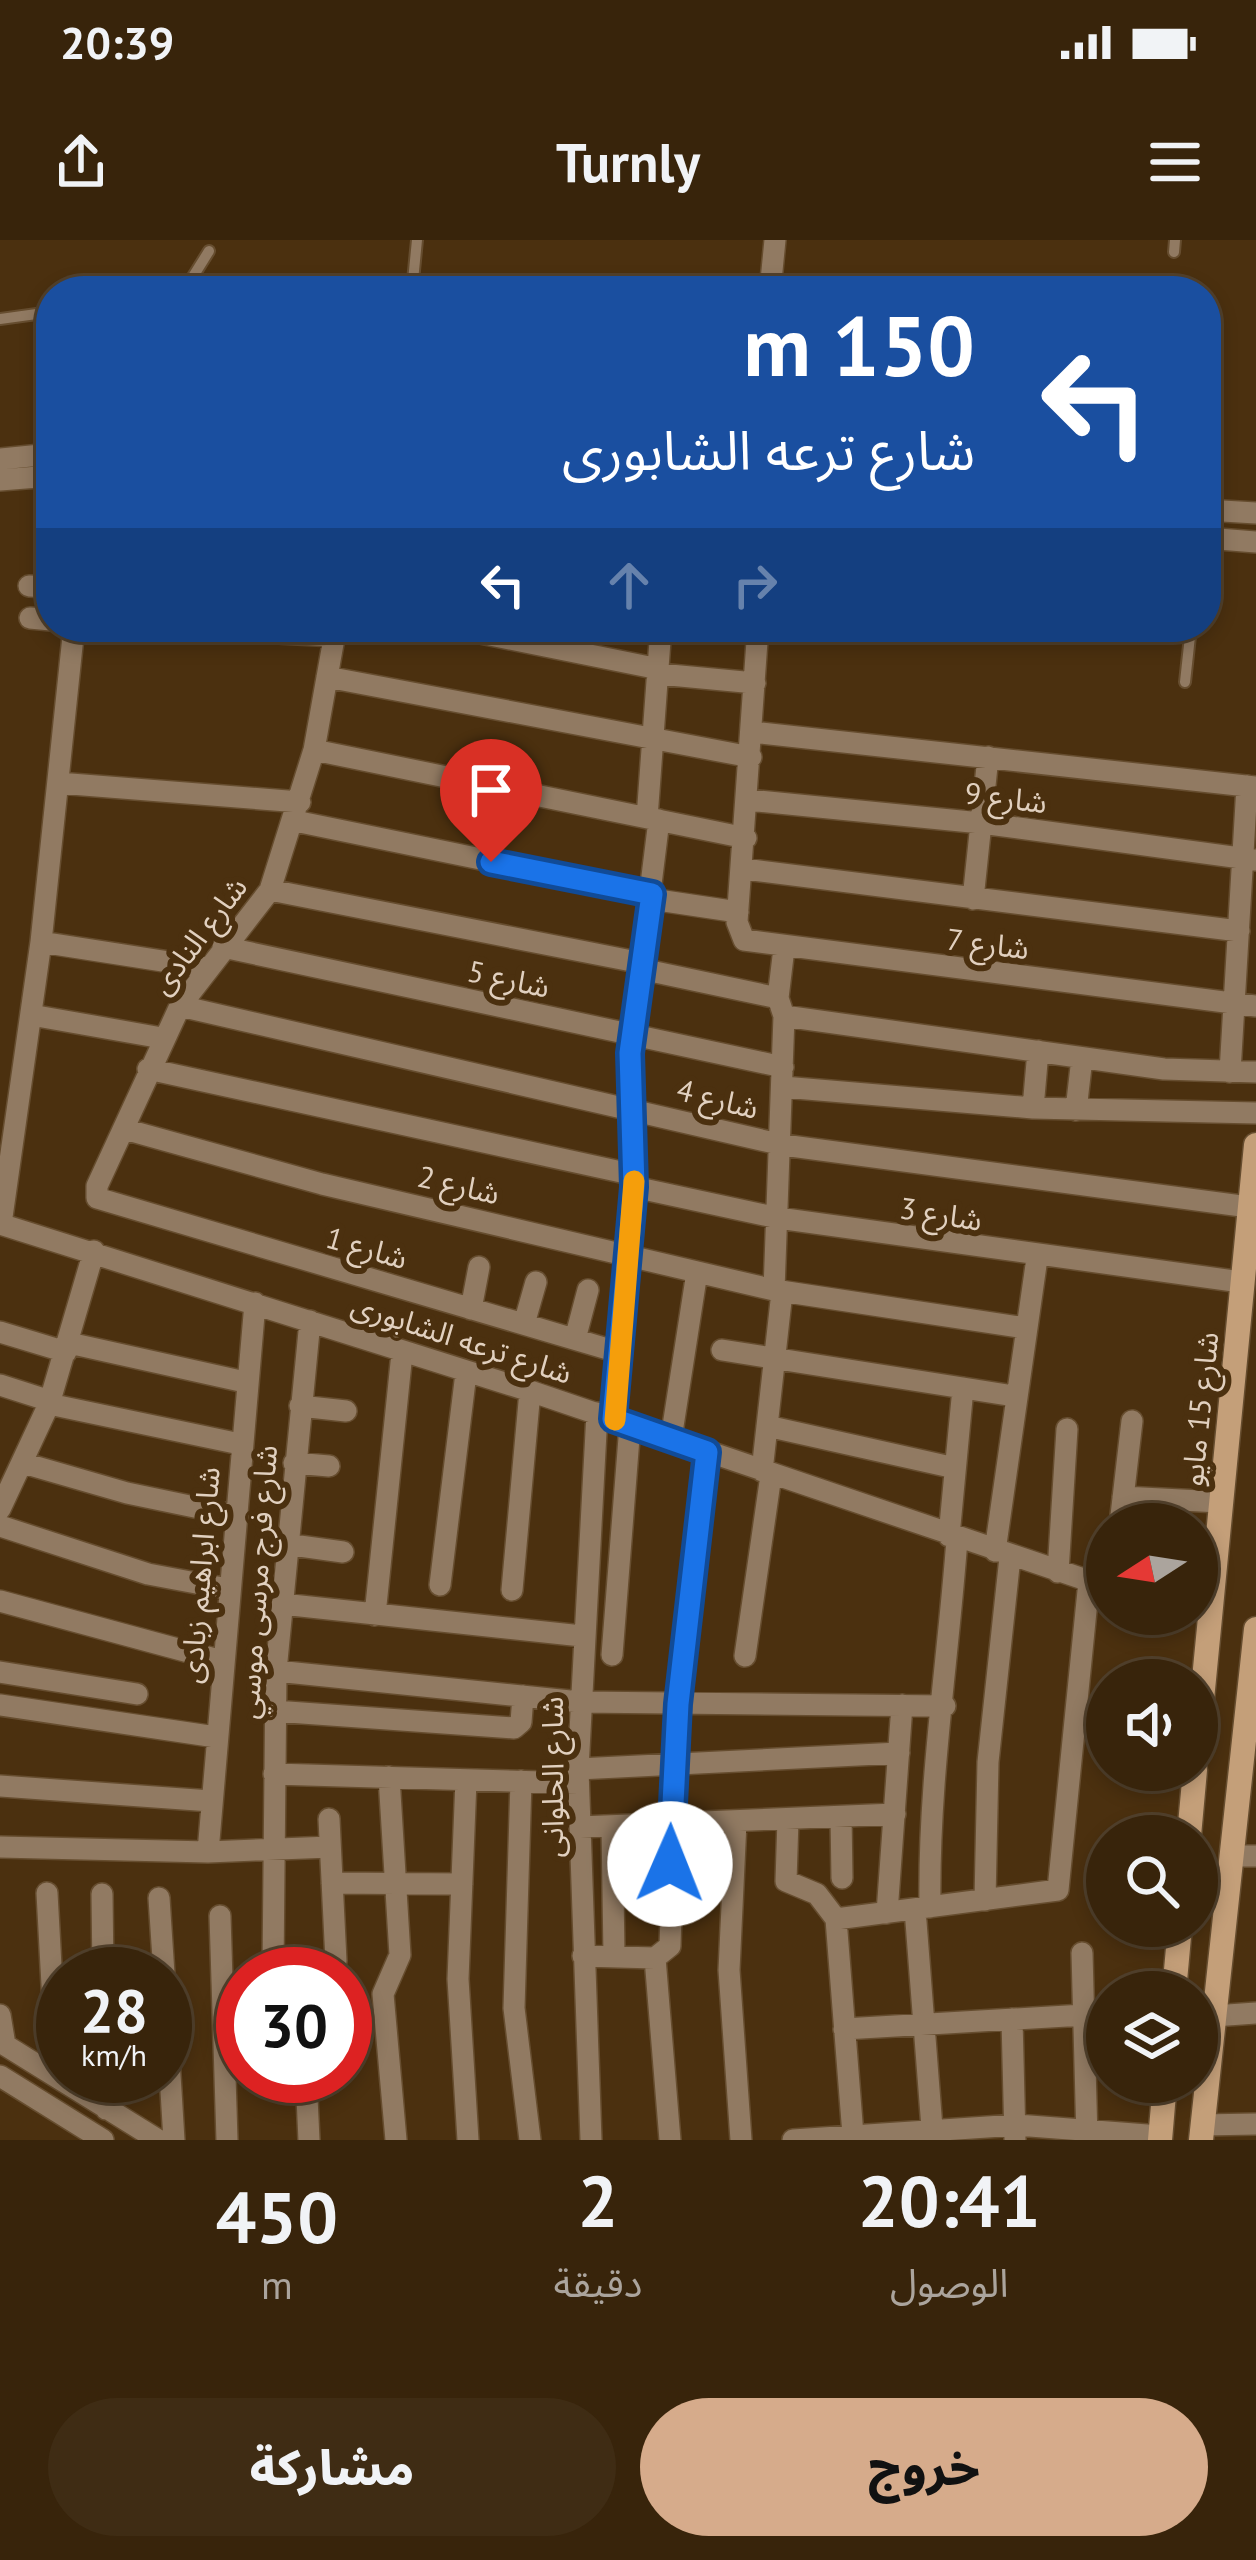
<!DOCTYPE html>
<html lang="ar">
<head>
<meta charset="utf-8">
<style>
	:root { --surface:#38240b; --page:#3f2c14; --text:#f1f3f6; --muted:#aba49d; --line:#52412c; --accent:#d6ab8b }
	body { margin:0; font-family:"PT Sans","Noto Sans Arabic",sans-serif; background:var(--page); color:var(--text); direction:rtl; height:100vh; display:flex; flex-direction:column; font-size:45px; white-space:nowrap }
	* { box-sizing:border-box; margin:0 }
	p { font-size:39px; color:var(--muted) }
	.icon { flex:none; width:66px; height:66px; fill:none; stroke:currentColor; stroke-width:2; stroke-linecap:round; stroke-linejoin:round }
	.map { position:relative; height:1900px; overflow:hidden; direction:ltr }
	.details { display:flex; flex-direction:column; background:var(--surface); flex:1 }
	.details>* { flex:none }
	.hud { position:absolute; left:36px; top:36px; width:1185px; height:366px; border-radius:48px; box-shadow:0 6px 18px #0003,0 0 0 3px var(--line); direction:rtl; background:#1a4fa0; color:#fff; overflow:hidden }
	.needle { width:78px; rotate:258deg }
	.buttons { position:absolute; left:1086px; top:1263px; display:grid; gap:24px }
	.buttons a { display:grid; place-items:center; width:132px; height:132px; border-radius:50%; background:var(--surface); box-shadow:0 6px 18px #0003,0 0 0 3px var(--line); font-size:60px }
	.speed { position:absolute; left:36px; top:1707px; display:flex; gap:24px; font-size:60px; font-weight:700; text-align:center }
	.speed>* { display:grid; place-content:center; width:156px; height:156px; border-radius:50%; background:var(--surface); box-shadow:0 6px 18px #0003,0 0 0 3px var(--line); line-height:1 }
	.speed small { font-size:30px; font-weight:400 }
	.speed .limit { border:18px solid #d22; background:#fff; color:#111 }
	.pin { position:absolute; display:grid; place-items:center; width:102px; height:102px; color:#fff; margin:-123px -51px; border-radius:50% 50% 50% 0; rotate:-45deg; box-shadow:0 0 12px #0007 }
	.pin .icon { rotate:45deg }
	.me { position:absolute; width:132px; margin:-66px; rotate:1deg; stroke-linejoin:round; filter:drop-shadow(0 0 9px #0008) }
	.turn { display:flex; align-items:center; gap:42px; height:252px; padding:0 48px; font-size:54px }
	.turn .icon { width:156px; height:156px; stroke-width:2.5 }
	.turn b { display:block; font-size:84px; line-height:102px }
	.lanes { display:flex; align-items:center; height:114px; padding:0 48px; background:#0003; justify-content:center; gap:60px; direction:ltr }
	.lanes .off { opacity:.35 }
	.eta { display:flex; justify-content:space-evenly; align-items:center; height:204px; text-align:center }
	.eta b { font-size:72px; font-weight:800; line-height:84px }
	.action { display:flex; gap:24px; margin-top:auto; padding:24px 48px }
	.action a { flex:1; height:138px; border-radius:72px; background:var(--accent); color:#111; font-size:48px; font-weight:800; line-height:138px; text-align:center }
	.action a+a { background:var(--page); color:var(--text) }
	.status { display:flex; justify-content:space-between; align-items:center; height:84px; padding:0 60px; background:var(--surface); direction:ltr }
	.status svg { height:33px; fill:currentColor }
	header { display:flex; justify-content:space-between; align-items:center; height:156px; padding:0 48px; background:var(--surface); font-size:54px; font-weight:800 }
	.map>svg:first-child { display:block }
</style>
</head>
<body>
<div class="status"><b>20:39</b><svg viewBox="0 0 49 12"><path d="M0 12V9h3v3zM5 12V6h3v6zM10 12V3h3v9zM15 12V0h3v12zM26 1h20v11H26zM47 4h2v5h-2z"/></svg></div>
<header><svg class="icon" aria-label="menu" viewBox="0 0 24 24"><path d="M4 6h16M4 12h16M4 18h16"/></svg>Turnly<svg class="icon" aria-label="share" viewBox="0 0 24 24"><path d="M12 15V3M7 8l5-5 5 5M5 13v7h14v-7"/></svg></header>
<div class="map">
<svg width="1256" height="1900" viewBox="0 0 1256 1900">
	<rect width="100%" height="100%" fill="#4b300f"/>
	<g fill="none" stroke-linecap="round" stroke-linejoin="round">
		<defs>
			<path id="service" d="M 1174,12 L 1175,0
				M 184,51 L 209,11
				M 412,51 L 417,0
				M 0,79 L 51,72
				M 1185,442 L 1191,387"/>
			<path id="minor" d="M 770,51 L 775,0
				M 886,51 L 926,51
				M 0,219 L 51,214
				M 0,240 L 51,236
				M 1206,270 L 1256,273
				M 1206,298 L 1256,302
				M 29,346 L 51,347
				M 30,378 L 51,380
				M 167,387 L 336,396
				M 336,387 L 314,510 L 270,650 L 180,766 L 97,946 L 97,958 L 621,1113
				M 451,387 L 659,429
				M 758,387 L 737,682 L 744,700 L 1256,766
				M 659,434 L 755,443
				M 327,437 L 751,517
				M 752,492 L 1256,547
				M 314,510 L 746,598
				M 58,543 L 300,562
				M 748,560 L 981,583 L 1256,620
				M 647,578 L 661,387
				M 295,581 L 651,654
				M 744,629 L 1239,691
				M 270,650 L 642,723
				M 651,659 L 738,672
				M 973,659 L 988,517
				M 41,702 L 208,728
				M 223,707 L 783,827
				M 641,729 L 778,758
				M 180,766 L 783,905 L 1249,967
				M 31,775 L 162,798
				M 784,776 L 1164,829 L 1256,832
				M 148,829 L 635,935
				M 1230,832 L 1247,546
				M 783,847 L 1033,868 L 1256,873
				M 1033,868 L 1038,811
				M 1076,870 L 1082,818
				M 124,889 L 322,944 L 774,1050 L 1026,1088
				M 634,947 L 778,978 L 1241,1042
				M 0,984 L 530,1151 L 1107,1347
				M 1,984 L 41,702 L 74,387
				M 774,1050 L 784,776 L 778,758 L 784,708
				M 471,1069 L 479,1027
				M 524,1084 L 536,1042
				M 0,1092 L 66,1112
				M 575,1099 L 588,1050
				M 69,1103 L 245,1142
				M 722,1110 L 1014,1156
				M 0,1145 L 50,1161
				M 49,1164 L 240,1204
				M 300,1166 L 346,1171
				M 613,1179 L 634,947 L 630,813 L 659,580
				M 767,1186 L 955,1228
				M 671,1199 L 697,1032
				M 23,1223 L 127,1253 L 233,1275
				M 294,1223 L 329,1226
				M 762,1231 L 782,1052
				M 1123,1257 L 1220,1262
				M 0,1269 L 49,1164 L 94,1011
				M 1120,1284 L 1132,1181
				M 0,1286 L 148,1334 L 228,1349
				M 949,1296 L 963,1148
				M 285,1304 L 343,1312
				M 995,1311 L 1037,1018
				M 1058,1332 L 1067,1189
				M 440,1345 L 466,1133
				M 512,1350 L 530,1151
				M 0,1361 L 222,1421
				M 282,1364 L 582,1396
				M 375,1375 L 402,1113
				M 612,1415 L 630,1185
				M 745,1416 L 771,1235
				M 276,1431 L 580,1462 L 945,1466
				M 0,1432 L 137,1454
				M 0,1465 L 216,1497
				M 274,1471 L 514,1488 L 521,1482 L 523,1456
				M 578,1529 L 899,1513
				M 274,1534 L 578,1543
				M 389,1537 L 400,1715 L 383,1754 L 396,1900
				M 466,1540 L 458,1739 L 468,1900
				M 521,1541 L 514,1768 L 530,1900
				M 0,1546 L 211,1561
				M 841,1577 L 842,1638
				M 788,1579 L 786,1641 L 817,1654 L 836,1679 L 853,1895
				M 736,1582 L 729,1730 L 741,1900
				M 612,1586 L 614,1715
				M 580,1587 L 895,1574
				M 0,1607 L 208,1612 L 330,1607
				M 208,1612 L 255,1063
				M 1231,1616 L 1256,1616
				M 332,1643 L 462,1644
				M 47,1653 L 57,1837
				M 102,1654 L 103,1734
				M 159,1658 L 164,1734
				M 985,1660 L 988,1522 L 1010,1317
				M 930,1667 C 928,1543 948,1422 957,1299
				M 915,1669 L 932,1888
				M 887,1673 L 902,1465
				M 220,1676 L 227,1900
				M 836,1679 L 1058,1650 L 1089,1341
				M 1082,1713 L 1087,1899
				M 583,1716 L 655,1718 L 670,1900
				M 655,1718 L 670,1706 L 678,1464 L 708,1212
				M 273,1729 L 276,1431 L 310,1081
				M 327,1734 L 336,1721 L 329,1579
				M 165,1753 L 174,1900
				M 0,1775 L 5,1805
				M 1214,1776 L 1256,1773
				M 1012,1779 L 1015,1899
				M 844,1789 L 1084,1775
				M 0,1802 L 158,1900
				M 0,1836 L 103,1900
				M 105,1836 L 106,1869
				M 306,1836 L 309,1900
				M 1202,1885 L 1256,1884
				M 591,1900 L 578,1529 L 597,1173
				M 793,1900 L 1017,1885 L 1160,1896"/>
			<path id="secondary" d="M 1197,1511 L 1256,905
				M 1189,1596 L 1195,1530
				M 1174,1752 L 1180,1686
				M 1160,1900 L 1165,1842
				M 1201,1900 L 1256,1389"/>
		</defs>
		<use href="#service" stroke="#664d2f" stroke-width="14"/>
		<use href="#minor" stroke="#664d2f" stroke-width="24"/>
		<use href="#secondary" stroke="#664d2f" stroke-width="27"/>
		<use href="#service" stroke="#917a62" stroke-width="10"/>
		<use href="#minor" stroke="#917a62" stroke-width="21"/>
		<use href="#secondary" stroke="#c49f79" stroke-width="24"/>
	</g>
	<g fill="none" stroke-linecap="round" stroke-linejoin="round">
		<defs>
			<path id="route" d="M 491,622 L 652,654 L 630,813 L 634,947 L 613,1179 L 707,1212 L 678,1464 L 670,1624"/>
		</defs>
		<use href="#route" stroke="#114b97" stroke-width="30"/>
		<use href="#route" stroke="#1a73e8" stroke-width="21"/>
		<path stroke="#f59e0b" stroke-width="21" d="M 615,1180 L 634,941"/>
	</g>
	<g text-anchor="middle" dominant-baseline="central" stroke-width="12" stroke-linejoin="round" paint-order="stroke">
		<g font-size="30" fill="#e1d0bf" stroke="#4b300f">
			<text transform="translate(1006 557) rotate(7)">شارع 9</text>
			<text transform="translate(198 695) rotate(-53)">شارع النادى</text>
			<text transform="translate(988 703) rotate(7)">شارع 7</text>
			<text transform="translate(509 738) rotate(12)">شارع 5</text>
			<text transform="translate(718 858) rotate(14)">شارع 4</text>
			<text transform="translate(459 944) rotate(13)">شارع 2</text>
			<text transform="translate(941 973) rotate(9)">شارع 3</text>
			<text transform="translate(367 1007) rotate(16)">شارع 1</text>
			<text transform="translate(462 1098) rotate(18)">شارع ترعه الشابورى</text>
			<text transform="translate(1199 1169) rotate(-84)">شارع 15 مايو</text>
			<text transform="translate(199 1335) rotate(-85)">شارع ابراهيم زبادى</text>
			<text transform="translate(256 1342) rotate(-86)">شارع فرج مرسى موسي</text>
			<text transform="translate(551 1537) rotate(-90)">شارع الحلوانى</text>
		</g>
	</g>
</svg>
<div class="buttons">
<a><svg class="needle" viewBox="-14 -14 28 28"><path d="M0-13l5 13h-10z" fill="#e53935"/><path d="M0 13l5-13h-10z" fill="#aba49d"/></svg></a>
<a><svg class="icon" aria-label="sound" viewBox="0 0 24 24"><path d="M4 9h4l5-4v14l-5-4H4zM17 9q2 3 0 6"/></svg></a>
<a><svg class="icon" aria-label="search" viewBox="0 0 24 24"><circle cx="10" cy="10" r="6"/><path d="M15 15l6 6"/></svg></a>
<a><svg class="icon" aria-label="layers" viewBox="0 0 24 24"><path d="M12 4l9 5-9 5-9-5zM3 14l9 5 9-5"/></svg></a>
</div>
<div class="speed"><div>28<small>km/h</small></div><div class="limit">30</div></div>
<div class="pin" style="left:491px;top:622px;background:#d93025"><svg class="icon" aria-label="arrive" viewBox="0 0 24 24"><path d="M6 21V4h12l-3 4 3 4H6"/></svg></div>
<svg class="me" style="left:670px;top:1624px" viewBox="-20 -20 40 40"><circle r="19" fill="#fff"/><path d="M0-13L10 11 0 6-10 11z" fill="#1a73e8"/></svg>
<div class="hud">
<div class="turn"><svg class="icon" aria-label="left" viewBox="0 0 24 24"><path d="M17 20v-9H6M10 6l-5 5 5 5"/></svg><div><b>150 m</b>شارع ترعه الشابورى</div></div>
<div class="lanes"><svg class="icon" aria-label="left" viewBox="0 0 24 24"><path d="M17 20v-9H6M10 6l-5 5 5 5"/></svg><svg class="icon off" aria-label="ahead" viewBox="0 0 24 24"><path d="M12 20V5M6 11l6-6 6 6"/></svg><svg class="icon off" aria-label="right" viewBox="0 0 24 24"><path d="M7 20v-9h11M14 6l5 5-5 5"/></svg></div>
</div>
</div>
<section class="details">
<div class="eta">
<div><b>20:41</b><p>الوصول</p></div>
<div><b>2</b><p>دقيقة</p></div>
<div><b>450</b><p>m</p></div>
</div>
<div class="action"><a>خروج</a><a>مشاركة</a></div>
</section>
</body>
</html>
